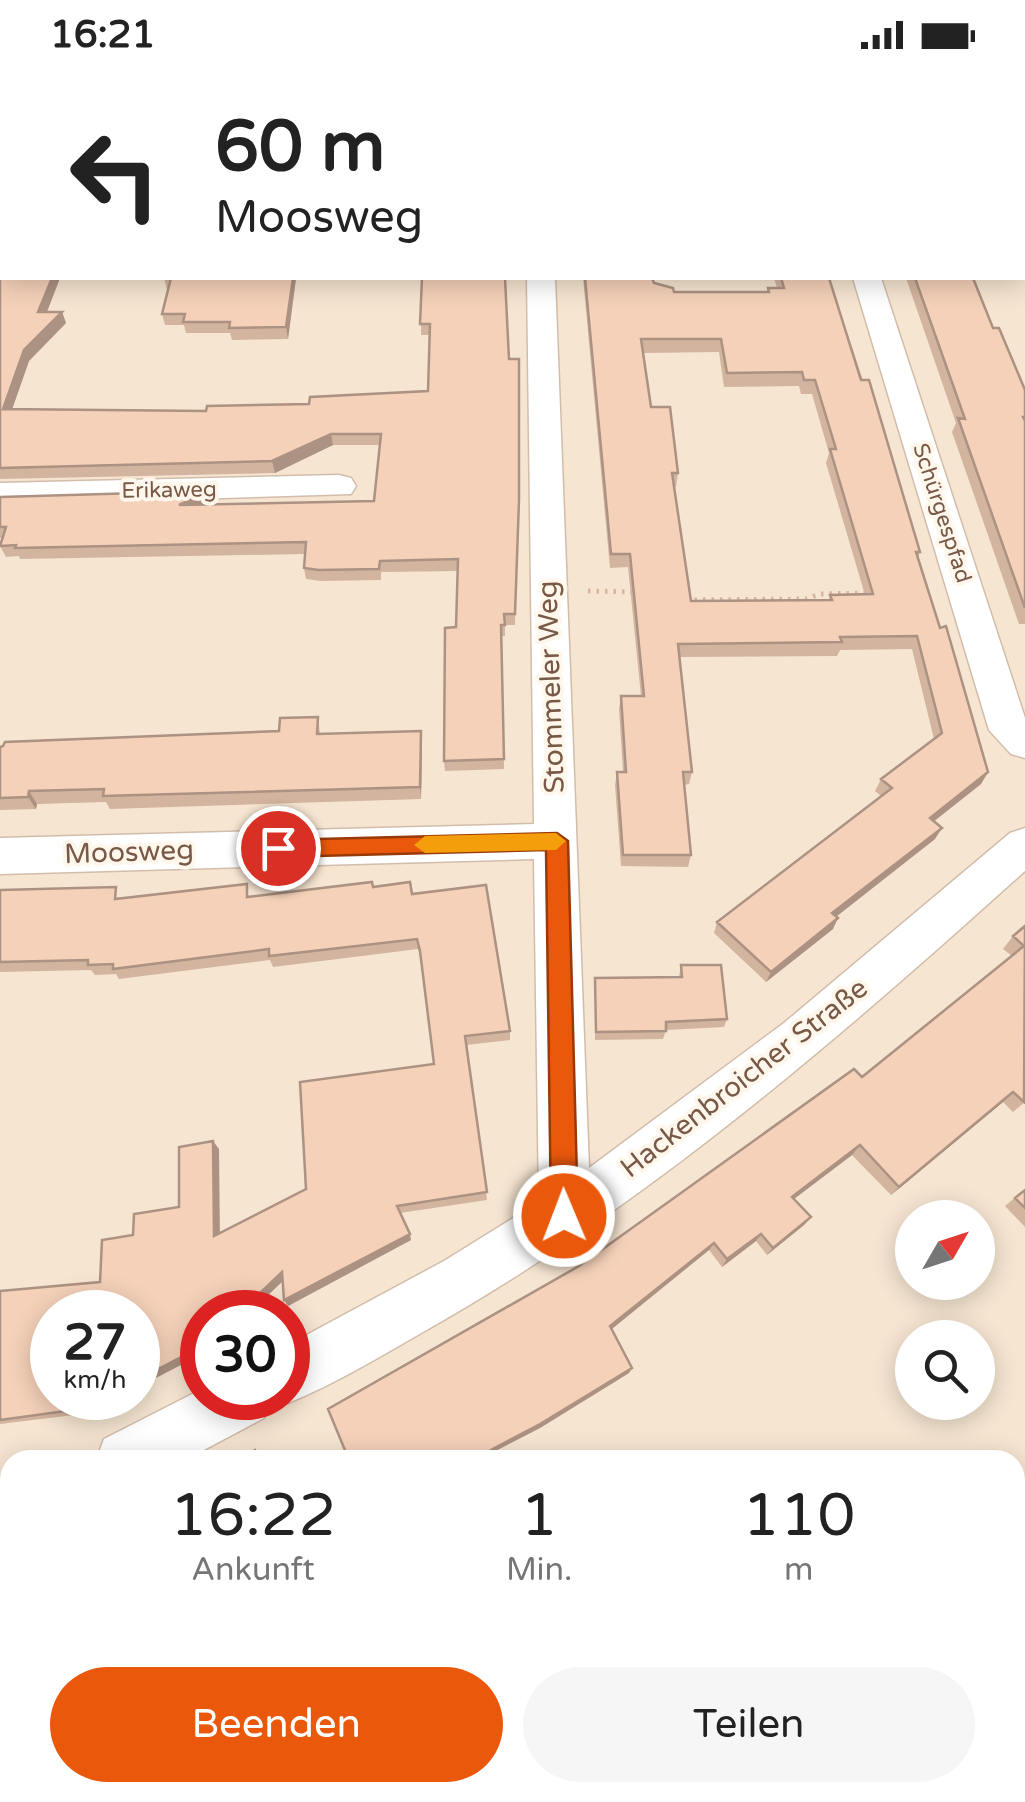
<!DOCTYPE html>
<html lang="de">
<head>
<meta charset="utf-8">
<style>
	:root { --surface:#fff; --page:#f6f6f6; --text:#222; --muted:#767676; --accent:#ea580c }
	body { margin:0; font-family:"Varela Round",sans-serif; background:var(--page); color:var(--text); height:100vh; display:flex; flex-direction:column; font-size:38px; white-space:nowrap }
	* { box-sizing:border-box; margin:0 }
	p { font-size:32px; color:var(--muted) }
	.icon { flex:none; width:55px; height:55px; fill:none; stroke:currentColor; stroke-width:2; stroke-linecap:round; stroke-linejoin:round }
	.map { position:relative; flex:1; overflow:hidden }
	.drawer { position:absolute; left:0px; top:1380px; width:1025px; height:352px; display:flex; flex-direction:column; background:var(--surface); border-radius:30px 30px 0 0; box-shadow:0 5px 25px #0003 }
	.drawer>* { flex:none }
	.top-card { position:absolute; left:0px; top:0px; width:1025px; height:210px; box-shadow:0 5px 25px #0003; background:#fff; color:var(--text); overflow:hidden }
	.needle { width:65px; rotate:51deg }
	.buttons { position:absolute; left:895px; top:1130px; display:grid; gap:20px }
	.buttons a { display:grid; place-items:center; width:100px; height:100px; border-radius:50%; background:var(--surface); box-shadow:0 5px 25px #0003; font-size:50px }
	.speed { position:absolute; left:30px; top:1220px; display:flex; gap:20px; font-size:50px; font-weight:700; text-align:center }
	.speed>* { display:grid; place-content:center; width:130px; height:130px; border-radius:50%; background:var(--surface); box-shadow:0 5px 25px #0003; line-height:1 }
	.speed small { font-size:25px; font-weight:400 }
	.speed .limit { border:15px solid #d22; background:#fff; color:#111 }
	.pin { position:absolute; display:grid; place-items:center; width:85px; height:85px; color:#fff; margin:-42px; border:5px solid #fff; border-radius:50%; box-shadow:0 2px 10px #0007 }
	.me { position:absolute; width:110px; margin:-55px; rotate:359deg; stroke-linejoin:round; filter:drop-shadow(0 0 8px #0008) }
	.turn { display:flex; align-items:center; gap:35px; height:210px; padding:0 50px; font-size:45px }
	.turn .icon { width:130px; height:130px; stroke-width:2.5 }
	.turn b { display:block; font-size:70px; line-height:85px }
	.eta { display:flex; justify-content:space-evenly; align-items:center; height:170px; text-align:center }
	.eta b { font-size:60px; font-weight:600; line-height:70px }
	.button { display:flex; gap:20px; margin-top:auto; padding:20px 50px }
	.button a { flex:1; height:115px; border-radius:60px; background:var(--accent); color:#fff; font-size:40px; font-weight:600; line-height:115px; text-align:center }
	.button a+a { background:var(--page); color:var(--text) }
	.status { display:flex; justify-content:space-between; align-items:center; height:70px; padding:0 50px; background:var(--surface); direction:ltr }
	.status svg { height:28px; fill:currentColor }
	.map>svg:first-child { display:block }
</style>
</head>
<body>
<div class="status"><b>16:21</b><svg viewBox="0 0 49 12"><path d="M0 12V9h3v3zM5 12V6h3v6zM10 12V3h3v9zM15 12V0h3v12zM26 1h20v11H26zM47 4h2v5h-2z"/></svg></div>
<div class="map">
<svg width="1025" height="1732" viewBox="0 0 1025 1732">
	<rect width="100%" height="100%" fill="#fef4e3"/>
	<path fill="#f6e5d1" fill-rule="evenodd" d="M 0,0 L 1025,0 L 1025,1732 L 0,1732 ZM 2,2 L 1022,2 L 1022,208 L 2,208 ZM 912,1148 L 978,1148 L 978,1212 L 912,1212 ZM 52,1242 L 138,1242 L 138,1328 L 52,1328 ZM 202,1242 L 288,1242 L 288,1328 L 202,1328 ZM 912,1268 L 978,1268 L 978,1332 L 912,1332 ZM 10,1390 L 1015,1390 L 1015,1722 L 10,1722 Z"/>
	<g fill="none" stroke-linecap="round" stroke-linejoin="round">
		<defs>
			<path id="minor" d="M 46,0 L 138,0 L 136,2 Z
				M 524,0 L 548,0 L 548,2 L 525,2 Z
				M 790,0 L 814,0 L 815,2 L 792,2 Z
				M 0,47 L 2,47 L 2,61 L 0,61 Z
				M 2,109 L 2,129 L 0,130 L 0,110 Z
				M 527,208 L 555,208 L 589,1098 L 784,953 L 1010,763 L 1025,758 L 1025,801 C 836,971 645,1137 423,1262 C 379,1287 335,1314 288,1333 L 275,1328 L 288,1328 L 288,1275 L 444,1191 L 539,1132 L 534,789 L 0,804 L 0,768 L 534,754 Z
				M 853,208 L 881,208 L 1025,648 L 1025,688 L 1011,684 L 989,660 Z
				M 339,405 L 351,408 L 356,416 L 351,424 L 0,435 L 0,413 Z
				M 202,1319 L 202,1328 L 272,1328 L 264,1348 L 185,1390 L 96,1390 L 104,1369 Z
				M 10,1421 L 10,1482 L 0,1486 L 0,1425 Z
				M 125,1722 L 193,1722 L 197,1732 L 129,1732 Z"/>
		</defs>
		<use href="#minor" stroke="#d2bdab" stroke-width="3"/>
		<path stroke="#dab59c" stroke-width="5" stroke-dasharray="2.5 6" stroke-linecap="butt" d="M 588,521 L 635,522
			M 686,530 L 807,529 L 819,524 L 868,523"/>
		<use href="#minor" fill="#fff" fill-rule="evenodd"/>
	</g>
	<path fill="#d3b49f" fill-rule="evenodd" d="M 840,0 L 1025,0 L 1025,91 L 1024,90 L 1023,98 L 1025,100 L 1025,141 L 1022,141 L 1022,2 L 841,2 Z
		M 0,205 L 60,208 L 47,242 L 62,242 L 66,253 L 29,291 L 12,339 L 206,341 L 309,334 L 428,321 L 429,265 L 421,265 L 422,208 L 509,289 L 519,289 L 515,555 L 505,555 L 505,566 L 502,566 L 504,699 L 445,701 L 444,691 L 456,557 L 458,501 L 381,502 L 381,510 L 321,511 L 306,509 L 304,498 L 305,484 L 20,489 L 19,486 L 6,487 L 0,476 L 3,468 L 0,468 L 0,427 L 212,432 L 208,434 L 374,431 L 380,375 L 333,375 L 275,403 L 0,409 Z
		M 164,208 L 316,208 L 296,209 L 288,269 L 232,270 L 230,263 L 186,263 L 184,255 L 165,255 L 162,244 L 168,220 L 167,220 Z
		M 583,208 L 652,208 L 654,213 L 674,222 L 767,222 L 768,218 L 777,218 L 774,208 L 829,208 L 920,482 L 918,488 L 988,702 L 981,714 L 934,751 L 935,769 L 836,846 L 833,859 L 766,912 L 714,863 L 717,852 L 881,726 L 875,721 L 881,709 L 934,669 L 912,579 L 840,580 L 837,586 L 679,587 L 692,702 L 689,714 L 684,715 L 691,785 L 688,797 L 621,796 L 615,715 L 617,702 L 623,702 L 619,639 L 621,626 L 641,626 L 628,497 L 610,498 ZM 719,282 L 724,317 L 799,316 L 801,324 L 812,324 L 829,383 L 826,393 L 865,525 L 830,525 L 829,530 L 691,531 L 674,417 L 676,417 L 678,403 L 651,337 L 643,283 Z
		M 899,208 L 973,208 L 993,258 L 1025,320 L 1025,554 L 1019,554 L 952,362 L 956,353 L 906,208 Z
		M 318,647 L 320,664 L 422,673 L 421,729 L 110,739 L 106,732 L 37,734 L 36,739 L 0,740 L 0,677 L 279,661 Z
		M 373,817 L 412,824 L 510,961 L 510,970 L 466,975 L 487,1130 L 400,1143 L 411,1170 L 288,1236 L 284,1230 L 283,1211 L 250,1242 L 202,1242 L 202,1284 L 146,1313 L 138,1314 L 138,1242 L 52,1328 L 83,1328 L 82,1344 L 0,1354 L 0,1221 L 100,1212 L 133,1165 L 179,1137 L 219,1079 L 219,1164 L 306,1119 L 434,994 L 421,889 L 418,879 L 273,897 L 270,890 L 119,909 L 116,904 L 95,905 L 91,900 L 0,902 L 0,820 L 122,828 L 251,826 Z
		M 1025,856 L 1025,1032 L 1013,1042 L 1003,1032 L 891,1125 L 852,1085 L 794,1129 L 811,1147 L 804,1155 L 767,1185 L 756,1171 L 722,1197 L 709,1180 L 612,1259 L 629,1303 L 540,1358 L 483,1387 L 579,1196 L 862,1007 L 1012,886 L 1003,879 L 1013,866 Z
		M 681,895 L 727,949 L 724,957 L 666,960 L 663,969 L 595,970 L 595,908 L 679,907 Z
		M 1025,1119 L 1025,1157 L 1005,1136 Z"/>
	<path fill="#ac9282" d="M 2,17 L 2,36 L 0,41 L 0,22 Z
		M 52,208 L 60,208 L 42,254 L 38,242 Z
		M 293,208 L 296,208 L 288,269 L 286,257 Z
		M 62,242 L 66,253 L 29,291 L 8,351 L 3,339 L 24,280 Z
		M 331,364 L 333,375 L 275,403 L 272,391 Z
		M 209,421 L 212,432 L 183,446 L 179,435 Z
		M 421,661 L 422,673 L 421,729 L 420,717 Z
		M 988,702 L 981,714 L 923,760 L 930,748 Z
		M 29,721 L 37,734 L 36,739 L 28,727 Z
		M 942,758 L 935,769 L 827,854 L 832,843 Z
		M 838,848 L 833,859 L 766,912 L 771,902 Z
		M 1013,1022 L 1003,1032 L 891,1125 L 899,1117 Z
		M 213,1071 L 219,1079 L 220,1173 L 214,1166 Z
		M 860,1075 L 852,1085 L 786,1135 L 792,1127 Z
		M 811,1147 L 804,1155 L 767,1185 L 773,1178 Z
		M 410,1164 L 411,1170 L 288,1236 L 284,1230 Z
		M 761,1164 L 756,1171 L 722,1197 L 727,1189 Z
		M 714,1173 L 709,1180 L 608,1262 L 610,1256 Z
		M 282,1202 L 286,1208 L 250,1242 L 240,1242 Z
		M 202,1276 L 202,1284 L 146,1313 L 139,1309 Z
		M 632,1298 L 629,1303 L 540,1358 L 478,1390 L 472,1390 Z
		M 73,1328 L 83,1328 L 82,1344 L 73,1340 Z
		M 255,1380 L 261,1383 L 264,1390 L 259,1390 Z"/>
	<path fill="#f5d1b9" stroke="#ac9282" stroke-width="2.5" fill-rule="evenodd" d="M 0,0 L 11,0 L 10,2 L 2,2 L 2,17 L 0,22 Z
		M 83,0 L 511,0 L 511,2 L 82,2 Z
		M 565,0 L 631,0 L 631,2 L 565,2 Z
		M 722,0 L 777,0 L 777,2 L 723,2 Z
		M 848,0 L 1025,0 L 1025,78 L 1023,98 L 1025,100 L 1025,128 L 1022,128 L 1022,2 L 849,2 Z
		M 0,205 L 2,205 L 2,208 L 52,208 L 38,242 L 62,242 L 24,280 L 3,339 L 206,341 L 207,336 L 309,334 L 310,327 L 428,321 L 430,254 L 420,254 L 422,208 L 505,208 L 509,289 L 519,289 L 519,430 L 515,544 L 504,544 L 505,555 L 501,555 L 504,689 L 444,691 L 445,558 L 456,557 L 458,489 L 380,491 L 379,499 L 319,500 L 304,498 L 306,472 L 15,478 L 16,475 L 0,476 L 6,457 L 0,457 L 0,427 L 209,421 L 179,435 L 374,431 L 381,364 L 331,364 L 272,391 L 0,398 Z
		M 164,208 L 293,208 L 286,257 L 229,258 L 230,252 L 183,252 L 185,244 L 162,244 L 171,208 Z
		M 585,208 L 652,208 L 654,213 L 673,218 L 674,222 L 769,222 L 768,218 L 784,218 L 781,208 L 829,208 L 861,310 L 869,310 L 920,482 L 916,482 L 940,558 L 946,556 L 988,702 L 930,748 L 942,758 L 832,843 L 838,848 L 771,902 L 717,852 L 892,718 L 881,709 L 942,663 L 917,566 L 840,567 L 842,572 L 678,574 L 692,702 L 683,702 L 691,785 L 623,785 L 617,702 L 626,702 L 621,626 L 644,626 L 630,484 L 611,484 ZM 641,269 L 721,269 L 727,303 L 802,302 L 804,310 L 815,310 L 836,379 L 830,379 L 873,524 L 830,525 L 832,530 L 691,531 L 672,403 L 678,403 L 670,337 L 651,337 Z
		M 915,208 L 973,208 L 993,258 L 999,258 L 1025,320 L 1025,347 L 1023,347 L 1025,351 L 1025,538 L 958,348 L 965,349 Z
		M 318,647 L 317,664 L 421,661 L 420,717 L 103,726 L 104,719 L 29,721 L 28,727 L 0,728 L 0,677 L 3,676 L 5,672 L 279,661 L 280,648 Z
		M 372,812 L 373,817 L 410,812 L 412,824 L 486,815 L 510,961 L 465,966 L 487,1122 L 397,1136 L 410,1164 L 284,1230 L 282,1202 L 240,1242 L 202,1242 L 202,1276 L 139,1309 L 138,1242 L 52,1242 L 52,1328 L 73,1328 L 73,1340 L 0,1350 L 0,1221 L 100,1212 L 102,1170 L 133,1165 L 134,1144 L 179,1137 L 179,1077 L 213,1071 L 214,1166 L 306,1119 L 300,1012 L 434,994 L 420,881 L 417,869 L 269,886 L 269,879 L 113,899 L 113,894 L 88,895 L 88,890 L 0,892 L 0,820 L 116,817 L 115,829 L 247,814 L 247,827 Z
		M 1025,856 L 1024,1032 L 1013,1022 L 899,1117 L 860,1075 L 792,1127 L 811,1147 L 773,1178 L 761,1164 L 727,1189 L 714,1173 L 610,1256 L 632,1298 L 540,1354 L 472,1390 L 349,1390 L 328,1339 L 579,1196 L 854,999 L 862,1007 L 1024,876 L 1013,866 Z
		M 681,895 L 721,895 L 727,949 L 666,952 L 666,961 L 596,962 L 595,908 L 682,907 Z
		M 1025,1120 L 1025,1138 L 1015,1128 Z
		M 255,1380 L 259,1390 L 239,1390 Z"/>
	<path fill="#ea580c" stroke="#983908" stroke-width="2.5" d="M 557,763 L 568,771 L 578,1146 L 574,1155 L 564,1159 L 555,1155 L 551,1146 L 546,780 L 278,787 L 268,778 L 278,770 Z"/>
	<path fill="#f59e0b" d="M 556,763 L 566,771 L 556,780 L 425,783 L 414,775 L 425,766 Z"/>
	<g text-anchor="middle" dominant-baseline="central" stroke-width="8" stroke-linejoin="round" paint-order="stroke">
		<g font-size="22" fill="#785947" stroke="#fff7eb">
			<text transform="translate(169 420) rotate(-1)">Erikaweg</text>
			<text transform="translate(942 443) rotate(72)">Schürgespfad</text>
		</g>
		<g font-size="28" fill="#785947" stroke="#fff7eb">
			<text transform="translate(551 617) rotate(-92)">Stommeler Weg</text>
			<text transform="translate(129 782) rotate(-2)">Moosweg</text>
			<text transform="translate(744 1008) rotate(-38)">Hackenbroicher Straße</text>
		</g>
	</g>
</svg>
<div class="buttons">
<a><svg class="needle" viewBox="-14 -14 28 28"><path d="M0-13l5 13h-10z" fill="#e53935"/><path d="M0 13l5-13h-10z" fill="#767676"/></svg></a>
<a><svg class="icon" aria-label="search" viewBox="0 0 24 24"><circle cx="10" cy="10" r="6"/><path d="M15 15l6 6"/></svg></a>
</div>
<div class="speed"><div>27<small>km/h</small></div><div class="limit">30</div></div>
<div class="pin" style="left:278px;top:778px;background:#d93025"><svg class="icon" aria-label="arrive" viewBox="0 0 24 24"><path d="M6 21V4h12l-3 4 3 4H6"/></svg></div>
<svg class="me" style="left:564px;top:1146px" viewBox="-20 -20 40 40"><circle r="17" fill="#ea580c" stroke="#fff" stroke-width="3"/><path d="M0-11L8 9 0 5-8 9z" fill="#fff"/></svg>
<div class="top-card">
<div class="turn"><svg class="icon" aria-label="left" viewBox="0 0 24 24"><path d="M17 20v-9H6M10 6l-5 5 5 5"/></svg><div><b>60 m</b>Moosweg</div></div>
</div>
<section class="drawer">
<div class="eta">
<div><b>16:22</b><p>Ankunft</p></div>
<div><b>1</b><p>Min.</p></div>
<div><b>110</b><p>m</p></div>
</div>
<div class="button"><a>Beenden</a><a>Teilen</a></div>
</section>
</div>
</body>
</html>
